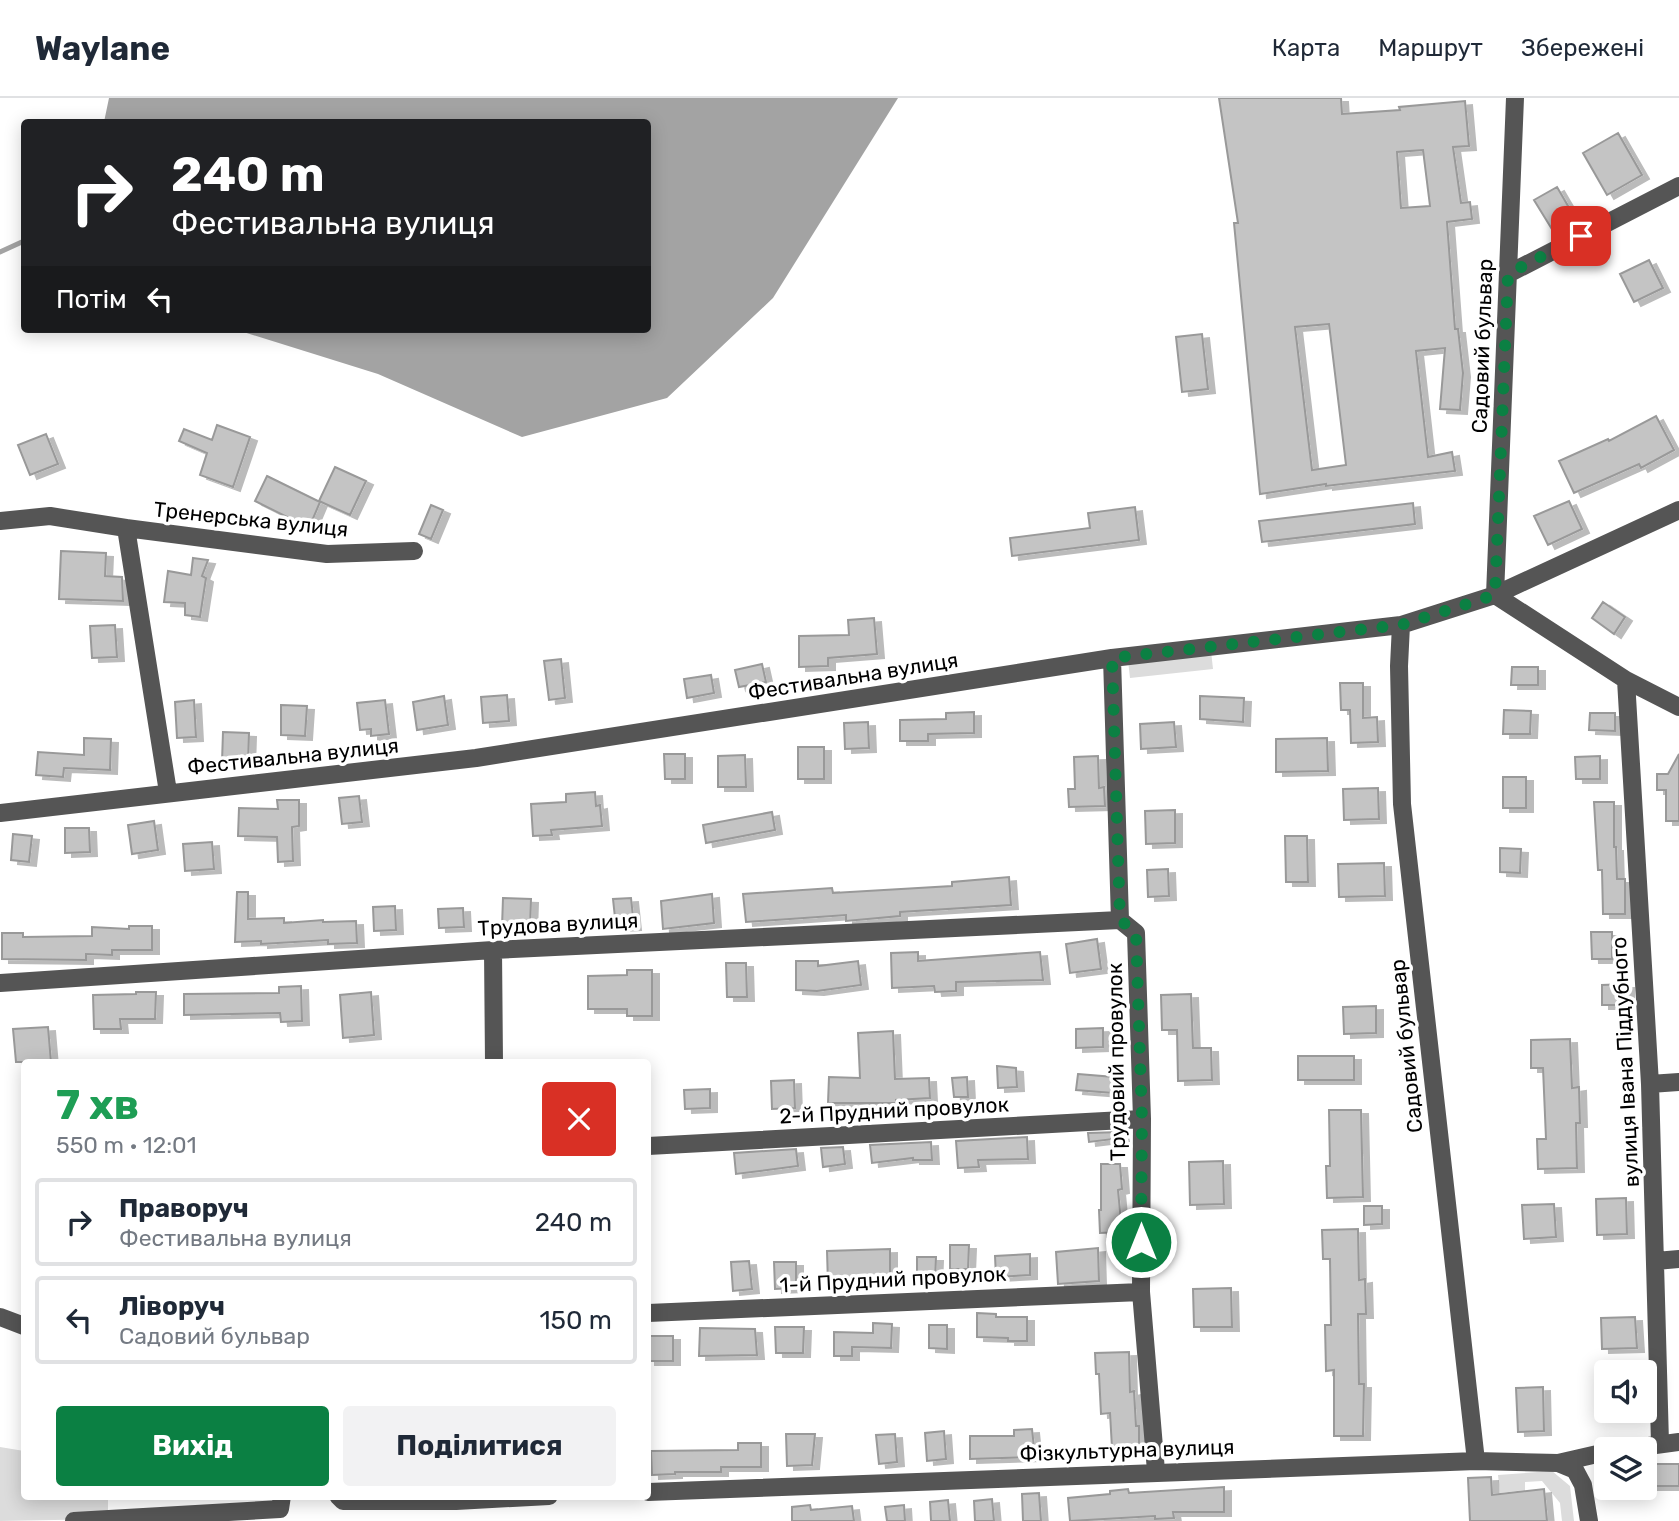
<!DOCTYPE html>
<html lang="uk">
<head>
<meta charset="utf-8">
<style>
	:root { --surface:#fff; --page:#f2f2f3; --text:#1f2937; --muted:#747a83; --line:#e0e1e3; --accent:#0b8043 }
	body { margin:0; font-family:Rubik,sans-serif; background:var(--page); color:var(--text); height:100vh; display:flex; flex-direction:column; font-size:26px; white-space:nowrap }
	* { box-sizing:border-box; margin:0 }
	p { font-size:23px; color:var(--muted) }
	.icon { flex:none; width:38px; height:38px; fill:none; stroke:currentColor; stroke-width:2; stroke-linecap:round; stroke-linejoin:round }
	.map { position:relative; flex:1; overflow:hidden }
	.drawer { position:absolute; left:21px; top:961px; width:630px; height:441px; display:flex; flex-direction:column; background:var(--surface); border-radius:7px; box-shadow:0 4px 18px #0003 }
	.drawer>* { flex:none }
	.guide { position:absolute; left:21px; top:21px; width:630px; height:214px; border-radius:7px; box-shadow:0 4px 18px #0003; background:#202124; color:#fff; overflow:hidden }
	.fabs { position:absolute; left:1594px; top:1262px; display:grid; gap:14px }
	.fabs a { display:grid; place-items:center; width:63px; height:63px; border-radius:7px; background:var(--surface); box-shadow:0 4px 18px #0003; font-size:35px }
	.pin { position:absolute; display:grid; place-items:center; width:60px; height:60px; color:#fff; margin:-30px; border-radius:14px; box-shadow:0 4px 10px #0006 }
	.me { position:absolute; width:77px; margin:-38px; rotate:0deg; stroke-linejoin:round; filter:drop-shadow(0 0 5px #0008) }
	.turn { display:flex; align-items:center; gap:24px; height:147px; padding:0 35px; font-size:32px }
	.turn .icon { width:91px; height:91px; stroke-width:2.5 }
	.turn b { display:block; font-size:49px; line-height:60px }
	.then { display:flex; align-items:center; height:66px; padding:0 35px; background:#0003; gap:14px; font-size:26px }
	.round { display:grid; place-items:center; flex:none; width:74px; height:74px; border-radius:7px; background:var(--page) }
	.summary { display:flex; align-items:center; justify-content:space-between; height:119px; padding:0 35px }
	h1 { font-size:42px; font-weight:700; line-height:52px; color:#1e9e55 }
	.action { display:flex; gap:14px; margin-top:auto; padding:14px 35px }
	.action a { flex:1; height:80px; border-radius:7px; background:var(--accent); color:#fff; font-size:28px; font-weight:700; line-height:80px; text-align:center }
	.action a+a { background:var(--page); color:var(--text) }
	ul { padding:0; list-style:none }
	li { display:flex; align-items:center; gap:21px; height:88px; margin:0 14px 10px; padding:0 21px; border:4px solid var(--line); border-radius:7px }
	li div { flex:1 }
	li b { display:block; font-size:26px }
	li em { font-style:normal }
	header { display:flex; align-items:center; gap:42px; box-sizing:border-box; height:98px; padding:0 35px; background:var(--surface); border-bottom:2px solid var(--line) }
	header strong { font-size:33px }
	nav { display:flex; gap:38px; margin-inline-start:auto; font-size:24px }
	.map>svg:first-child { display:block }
</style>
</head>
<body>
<header>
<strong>Waylane</strong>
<nav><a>Карта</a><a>Маршрут</a><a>Збережені</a></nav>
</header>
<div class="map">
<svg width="1679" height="1423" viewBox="0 0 1679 1423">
	<defs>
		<filter id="shadow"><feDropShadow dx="7" dy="4" stdDeviation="0" flood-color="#0004"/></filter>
	</defs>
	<rect width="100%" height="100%" fill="#fff"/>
	<path fill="#dcdcdc" d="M 1211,553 L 1213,571 L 1130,580 L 1128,562 Z
		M 0,1349 L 24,1353 L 24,1398 L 108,1398 L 108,1421 L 0,1423 Z
		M 1552,1373 L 1570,1388 L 1574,1423 L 1562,1423 L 1560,1405 L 1542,1383 L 1525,1384 L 1525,1392 L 1500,1395 L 1498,1377 Z"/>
	<path fill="#a3a3a3" d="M 109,0 L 898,0 L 773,200 L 667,300 L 522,339 L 378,276 L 234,231 L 648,231 L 648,24 L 104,24 Z"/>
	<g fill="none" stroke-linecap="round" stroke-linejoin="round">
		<path stroke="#a3a3a3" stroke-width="5" d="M 0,154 L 24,143"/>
	</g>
	<path fill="#c4c4c4" stroke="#999" stroke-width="2" fill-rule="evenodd" filter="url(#shadow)" d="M 1219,0 L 1341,0 L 1342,16 L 1400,12 L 1399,9 L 1465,3 L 1469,48 L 1453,49 L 1461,105 L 1470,104 L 1472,121 L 1447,124 L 1455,231 L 1458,231 L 1463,275 L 1460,312 L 1440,311 L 1445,250 L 1416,253 L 1428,359 L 1452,354 L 1455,373 L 1326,388 L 1326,386 L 1260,396 L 1234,125 L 1238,125 ZM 1423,52 L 1430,108 L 1401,110 L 1397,54 ZM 1329,226 L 1346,367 L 1312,372 L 1295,229 Z
		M 1618,35 L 1642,77 L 1607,97 L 1583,55 Z
		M 1557,89 L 1575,120 L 1553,133 L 1534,102 Z
		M 1649,162 L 1663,190 L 1634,204 L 1620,176 Z
		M 1202,236 L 1208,291 L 1182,294 L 1176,239 Z
		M 1656,318 L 1674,352 L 1641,370 L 1639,366 L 1574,395 L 1559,363 L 1608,341 L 1609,343 Z
		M 217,327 L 250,339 L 233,389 L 200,377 L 207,355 L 179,343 L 184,331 L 212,342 Z
		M 46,336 L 58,366 L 30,377 L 18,347 Z
		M 335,369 L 366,383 L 350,417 L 319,403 Z
		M 267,378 L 320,404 L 309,430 L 255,403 Z
		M 1569,403 L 1582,431 L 1548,447 L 1534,418 Z
		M 1413,405 L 1415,426 L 1262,444 L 1259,423 Z
		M 431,407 L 443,412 L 431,441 L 419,436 Z
		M 1135,409 L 1139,442 L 1012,458 L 1010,440 L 1090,430 L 1088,415 Z
		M 61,453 L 106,455 L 105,478 L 122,479 L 123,503 L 59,501 Z
		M 193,460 L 208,462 L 202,478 L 206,480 L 200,519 L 185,517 L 185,505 L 164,504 L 168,473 L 191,477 Z
		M 1603,504 L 1625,519 L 1614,536 L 1592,520 Z
		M 874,520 L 877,556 L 828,560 L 828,568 L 799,569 L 799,538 L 849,537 L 848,522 Z
		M 115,527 L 117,559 L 92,560 L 90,528 Z
		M 561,561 L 565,600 L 549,602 L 544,563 Z
		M 762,566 L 766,584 L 739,589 L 735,572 Z
		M 1512,569 L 1538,569 L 1538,587 L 1511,587 Z
		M 711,577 L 714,595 L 687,600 L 684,581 Z
		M 1340,585 L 1363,585 L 1363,620 L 1377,619 L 1378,644 L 1351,645 L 1350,612 L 1341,612 Z
		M 507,597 L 509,623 L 483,625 L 481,599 Z
		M 444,598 L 448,627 L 417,632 L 413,604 Z
		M 1200,598 L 1244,600 L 1243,624 L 1200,621 Z
		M 194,602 L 196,639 L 177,640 L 175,604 Z
		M 385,602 L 389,636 L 371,638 L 371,631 L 360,632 L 357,605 Z
		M 281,607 L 307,608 L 305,638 L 281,637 Z
		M 1504,612 L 1531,613 L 1530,636 L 1503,636 Z
		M 974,614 L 974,635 L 928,636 L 928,643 L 900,643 L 900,622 L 946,621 L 946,615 Z
		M 1590,615 L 1615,615 L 1615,633 L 1589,632 Z
		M 868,624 L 869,650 L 845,651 L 844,625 Z
		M 1174,624 L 1176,649 L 1141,651 L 1140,626 Z
		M 223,634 L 249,635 L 248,665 L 222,664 Z
		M 84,640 L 111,641 L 110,672 L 64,670 L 63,679 L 36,677 L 38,654 L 84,657 Z
		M 1327,640 L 1328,673 L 1276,674 L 1276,641 Z
		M 798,649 L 824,649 L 824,681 L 798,681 Z
		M 664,656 L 685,656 L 685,681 L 665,681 Z
		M 1679,656 L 1679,723 L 1666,723 L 1666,692 L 1657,692 L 1657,676 L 1668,676 Z
		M 745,657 L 746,689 L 718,689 L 718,658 Z
		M 1098,658 L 1099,690 L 1104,689 L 1105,708 L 1069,709 L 1068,691 L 1075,691 L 1074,659 Z
		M 1600,658 L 1600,681 L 1576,681 L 1575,659 Z
		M 1503,679 L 1526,679 L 1526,710 L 1503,710 Z
		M 1378,690 L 1379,721 L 1344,722 L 1343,691 Z
		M 595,694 L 596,708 L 600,707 L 602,728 L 551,732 L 552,737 L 533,738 L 531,706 L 566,704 L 566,696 Z
		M 359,698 L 362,724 L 342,726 L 339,700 Z
		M 277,702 L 299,702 L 299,728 L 292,729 L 293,763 L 278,764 L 277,739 L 238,738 L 239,710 L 278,711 Z
		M 1594,704 L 1614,704 L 1614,749 L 1616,749 L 1617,781 L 1625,781 L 1625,816 L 1603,816 L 1602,772 L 1598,772 Z
		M 1175,712 L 1175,745 L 1146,746 L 1145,713 Z
		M 772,714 L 775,732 L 706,745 L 703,727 Z
		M 154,723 L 158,752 L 132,756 L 128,727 Z
		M 65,730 L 89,730 L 90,754 L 65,755 Z
		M 13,736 L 32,738 L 29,764 L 11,762 Z
		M 1285,738 L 1307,738 L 1308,784 L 1286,784 Z
		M 212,744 L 214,771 L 185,773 L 183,746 Z
		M 1500,750 L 1521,751 L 1520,775 L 1500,774 Z
		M 1384,765 L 1385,798 L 1339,799 L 1338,766 Z
		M 1168,771 L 1169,798 L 1148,799 L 1147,772 Z
		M 1009,779 L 1011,807 L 900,814 L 900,818 L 846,823 L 846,817 L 746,824 L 743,796 L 832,790 L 833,795 L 952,788 L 952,784 Z
		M 237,794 L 248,794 L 248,821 L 284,820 L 284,825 L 323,822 L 323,824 L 356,823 L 357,845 L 328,846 L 328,842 L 261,846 L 261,843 L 235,844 Z
		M 712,796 L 714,825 L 663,831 L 661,803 Z
		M 503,800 L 531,801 L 530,830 L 502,829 Z
		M 631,800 L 634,828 L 616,829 L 613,801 Z
		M 395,808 L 396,832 L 374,833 L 373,809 Z
		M 463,810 L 464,829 L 439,830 L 438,811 Z
		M 129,828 L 152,828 L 152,852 L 112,852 L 112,857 L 86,856 L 86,862 L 2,861 L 2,835 L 23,835 L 23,839 L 92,838 L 92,829 L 129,831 Z
		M 1591,834 L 1612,834 L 1612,861 L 1592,861 Z
		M 1097,841 L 1101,871 L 1070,875 L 1066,846 Z
		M 918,854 L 918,863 L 1040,854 L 1043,882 L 956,884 L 956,893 L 935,894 L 934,888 L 892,890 L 891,855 Z
		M 796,863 L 818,863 L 818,868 L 858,863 L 861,887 L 817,893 L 796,892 Z
		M 726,865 L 746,865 L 747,899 L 727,899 Z
		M 627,872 L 652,872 L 652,918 L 627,918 L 627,911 L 588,911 L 588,878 L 627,877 Z
		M 1627,886 L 1627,907 L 1602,907 L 1602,887 Z
		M 301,888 L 302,923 L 281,924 L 280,915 L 184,917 L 184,896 L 279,895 L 279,889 Z
		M 136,894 L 156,894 L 155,921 L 120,921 L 121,931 L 94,931 L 93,897 L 136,896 Z
		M 371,894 L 374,937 L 343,940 L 340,897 Z
		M 1191,896 L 1193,950 L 1211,950 L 1212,982 L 1178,983 L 1177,932 L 1162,932 L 1161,897 Z
		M 1376,908 L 1376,935 L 1344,936 L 1343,909 Z
		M 48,929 L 51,964 L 16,964 L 13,931 Z
		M 1103,930 L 1103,949 L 1076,950 L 1076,931 Z
		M 893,933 L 895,981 L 929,980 L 930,1000 L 896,1002 L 896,1005 L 828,1005 L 829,979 L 860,980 L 858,935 Z
		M 1570,941 L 1572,990 L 1579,989 L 1580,1025 L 1576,1025 L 1577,1070 L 1538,1071 L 1537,1041 L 1546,1041 L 1543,970 L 1531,970 L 1531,942 Z
		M 1298,958 L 1354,958 L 1354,982 L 1298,982 Z
		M 997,968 L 1016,970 L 1017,989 L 998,990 Z
		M 1078,976 L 1114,979 L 1113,995 L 1076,992 Z
		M 967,979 L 968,999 L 954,999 L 952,980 Z
		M 794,982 L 795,1010 L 772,1011 L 771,983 Z
		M 710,991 L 710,1010 L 685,1011 L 684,992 Z
		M 1329,1012 L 1361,1012 L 1363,1099 L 1327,1100 L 1326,1068 L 1330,1068 Z
		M 1121,1034 L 1122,1040 L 1089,1044 L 1088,1035 Z
		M 1027,1039 L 1028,1061 L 978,1062 L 979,1069 L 958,1070 L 956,1043 Z
		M 931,1044 L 932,1062 L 913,1062 L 913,1060 L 872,1065 L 870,1047 Z
		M 843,1049 L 845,1066 L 823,1069 L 821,1050 Z
		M 796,1051 L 798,1068 L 736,1076 L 734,1055 Z
		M 1223,1063 L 1224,1106 L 1190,1107 L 1189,1064 Z
		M 1101,1066 L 1120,1066 L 1122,1091 L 1118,1092 L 1122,1134 L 1100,1135 L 1099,1112 L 1101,1112 Z
		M 1626,1100 L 1627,1136 L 1597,1137 L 1596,1101 Z
		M 1554,1106 L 1556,1139 L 1524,1141 L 1522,1107 Z
		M 1364,1108 L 1382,1108 L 1382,1126 L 1364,1127 Z
		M 1358,1131 L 1359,1182 L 1365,1181 L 1366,1216 L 1358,1216 L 1359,1286 L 1364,1286 L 1363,1338 L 1334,1338 L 1334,1272 L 1326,1273 L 1325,1227 L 1331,1227 L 1330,1161 L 1323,1161 L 1322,1132 Z
		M 950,1147 L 969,1147 L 968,1171 L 950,1171 Z
		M 1098,1150 L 1099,1183 L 1058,1186 L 1056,1154 Z
		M 890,1151 L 890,1185 L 828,1186 L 827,1153 Z
		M 1030,1156 L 1030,1177 L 996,1179 L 995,1158 Z
		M 917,1159 L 936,1159 L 935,1183 L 917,1183 Z
		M 749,1163 L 752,1191 L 733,1193 L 731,1164 Z
		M 774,1164 L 796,1164 L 796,1190 L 775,1191 Z
		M 1231,1190 L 1232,1229 L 1194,1229 L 1193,1191 Z
		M 977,1215 L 996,1216 L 996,1219 L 1027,1219 L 1027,1243 L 1008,1243 L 1008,1240 L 977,1239 Z
		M 1635,1219 L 1637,1250 L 1602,1251 L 1601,1220 Z
		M 873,1225 L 892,1226 L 891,1250 L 852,1249 L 852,1258 L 834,1258 L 834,1234 L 873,1235 Z
		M 929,1227 L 947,1227 L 947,1251 L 929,1250 Z
		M 775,1229 L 804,1229 L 803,1255 L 776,1255 Z
		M 700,1230 L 755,1231 L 757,1257 L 699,1258 Z
		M 648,1238 L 673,1238 L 673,1263 L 648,1263 Z
		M 1129,1254 L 1130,1294 L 1134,1293 L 1136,1328 L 1139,1328 L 1139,1349 L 1112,1350 L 1110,1315 L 1101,1316 L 1099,1276 L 1096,1276 L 1095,1255 Z
		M 1543,1289 L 1544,1333 L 1518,1334 L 1516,1290 Z
		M 1032,1331 L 1035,1359 L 970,1361 L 970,1338 L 1014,1338 L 1014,1332 Z
		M 944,1333 L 946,1361 L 927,1363 L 925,1335 Z
		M 786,1336 L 815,1336 L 812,1367 L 787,1368 Z
		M 895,1336 L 897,1364 L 879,1366 L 876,1337 Z
		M 738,1345 L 761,1345 L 761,1369 L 721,1369 L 721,1374 L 675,1374 L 675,1376 L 652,1377 L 651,1353 L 738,1352 Z
		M 1645,1366 L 1679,1366 L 1679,1388 L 1645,1388 Z
		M 1491,1379 L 1492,1397 L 1544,1391 L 1547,1423 L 1470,1423 L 1468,1380 Z
		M 1224,1389 L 1224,1414 L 1173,1414 L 1174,1420 L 1155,1421 L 1155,1418 L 1070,1423 L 1068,1400 L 1110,1396 L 1110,1393 L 1128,1391 L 1129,1395 Z
		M 1039,1395 L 1041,1423 L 1023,1423 L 1022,1396 Z
		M 992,1401 L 994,1423 L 975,1423 L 974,1403 Z
		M 948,1402 L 950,1423 L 931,1423 L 930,1404 Z
		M 810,1407 L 811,1412 L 852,1408 L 854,1423 L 792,1423 L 792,1409 Z
		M 904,1407 L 905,1423 L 887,1423 L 885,1409 Z"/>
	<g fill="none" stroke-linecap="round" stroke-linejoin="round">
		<path stroke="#555" stroke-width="18" d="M 1508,176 L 1679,88
			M 0,423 L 50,418 L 126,430 L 168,694
			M 126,430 L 327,456 L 414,453
			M 1495,497 L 1515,0
			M 1495,497 L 1626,582 L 1679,609
			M 1401,527 L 1399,568 L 1402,706 L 1476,1363
			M 1112,560 L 1120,822 L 1136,835 L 1142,1021 L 1141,1194 L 1156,1373
			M 1626,582 L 1650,986 L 1660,1345
			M 0,715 L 476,660 L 1112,560 L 1401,527 L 1495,497 L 1679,412
			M 493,852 L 494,964
			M 0,885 L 493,852 L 1120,822
			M 1650,986 L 1679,984
			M 648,1048 L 1142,1021
			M 1656,1163 L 1679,1161
			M 648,1215 L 1141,1194
			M 0,1219 L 24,1228
			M 1626,1351 L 1679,1344
			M 1558,1365 L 1575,1372 L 1583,1387 L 1589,1423
			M 648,1394 L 1476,1363 L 1558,1365 L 1606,1354
			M 338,1398 L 343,1403 L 456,1403 L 549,1398
			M 74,1423 L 280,1411 L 282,1398"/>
	</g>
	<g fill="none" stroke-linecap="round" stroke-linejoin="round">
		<path stroke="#0b8043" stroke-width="12" stroke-dasharray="0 21.6" d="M 1141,1144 L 1142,1021 L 1136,835 L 1120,822 L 1112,560 L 1401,527 L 1495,497 L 1508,176 L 1581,138"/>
	</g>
	<g text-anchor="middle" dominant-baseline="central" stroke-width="7" stroke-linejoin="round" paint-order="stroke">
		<g font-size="21" fill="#000" stroke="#fff">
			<text transform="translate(1482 248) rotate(-88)">Садовий бульвар</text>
			<text transform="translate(251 421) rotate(6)">Тренерська вулиця</text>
			<text transform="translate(853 578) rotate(-9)">Фестивальна вулиця</text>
			<text transform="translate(293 658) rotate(-6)">Фестивальна вулиця</text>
			<text transform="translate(558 826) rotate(-3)">Трудова вулиця</text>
			<text transform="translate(1406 948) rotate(-96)">Садовий бульвар</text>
			<text transform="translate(1116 964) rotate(-91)">Трудовий провулок</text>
			<text transform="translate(1625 964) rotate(-93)">вулиця Івана Піддубного</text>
			<text transform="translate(894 1012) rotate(-3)">2-й Прудний провулок</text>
			<text transform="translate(893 1181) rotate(-3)">1-й Прудний провулок</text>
			<text transform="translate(1127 1352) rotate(-2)">Фізкультурна вулиця</text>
		</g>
	</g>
</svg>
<div class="fabs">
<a><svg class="icon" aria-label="sound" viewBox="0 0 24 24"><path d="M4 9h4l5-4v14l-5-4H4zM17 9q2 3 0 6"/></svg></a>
<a><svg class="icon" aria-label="layers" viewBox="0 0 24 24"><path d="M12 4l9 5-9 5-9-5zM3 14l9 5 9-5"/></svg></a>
</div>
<div class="pin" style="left:1581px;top:138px;background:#d93025"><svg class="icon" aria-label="arrive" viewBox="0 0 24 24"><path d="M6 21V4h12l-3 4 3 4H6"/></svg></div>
<svg class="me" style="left:1141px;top:1144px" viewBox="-20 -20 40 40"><circle r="17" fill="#0b8043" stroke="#fff" stroke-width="3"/><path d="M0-11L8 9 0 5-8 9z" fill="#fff"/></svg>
<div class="guide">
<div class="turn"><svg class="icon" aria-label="right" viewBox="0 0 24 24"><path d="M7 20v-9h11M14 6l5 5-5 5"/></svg><div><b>240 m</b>Фестивальна вулиця</div></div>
<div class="then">Потім<svg class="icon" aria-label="left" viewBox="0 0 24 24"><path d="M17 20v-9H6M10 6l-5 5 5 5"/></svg></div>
</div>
<section class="drawer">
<div class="summary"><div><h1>7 хв</h1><p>550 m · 12:01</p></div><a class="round" style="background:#d93025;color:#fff"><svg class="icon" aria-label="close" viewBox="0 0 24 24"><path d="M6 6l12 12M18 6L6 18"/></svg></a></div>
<ul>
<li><svg class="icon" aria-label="right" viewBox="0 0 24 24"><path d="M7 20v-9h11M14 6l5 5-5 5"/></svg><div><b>Праворуч</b><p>Фестивальна вулиця</p></div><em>240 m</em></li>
<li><svg class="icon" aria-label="left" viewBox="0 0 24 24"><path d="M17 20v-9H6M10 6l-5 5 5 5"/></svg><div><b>Ліворуч</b><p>Садовий бульвар</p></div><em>150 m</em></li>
</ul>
<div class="action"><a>Вихід</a><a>Поділитися</a></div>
</section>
</div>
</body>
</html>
